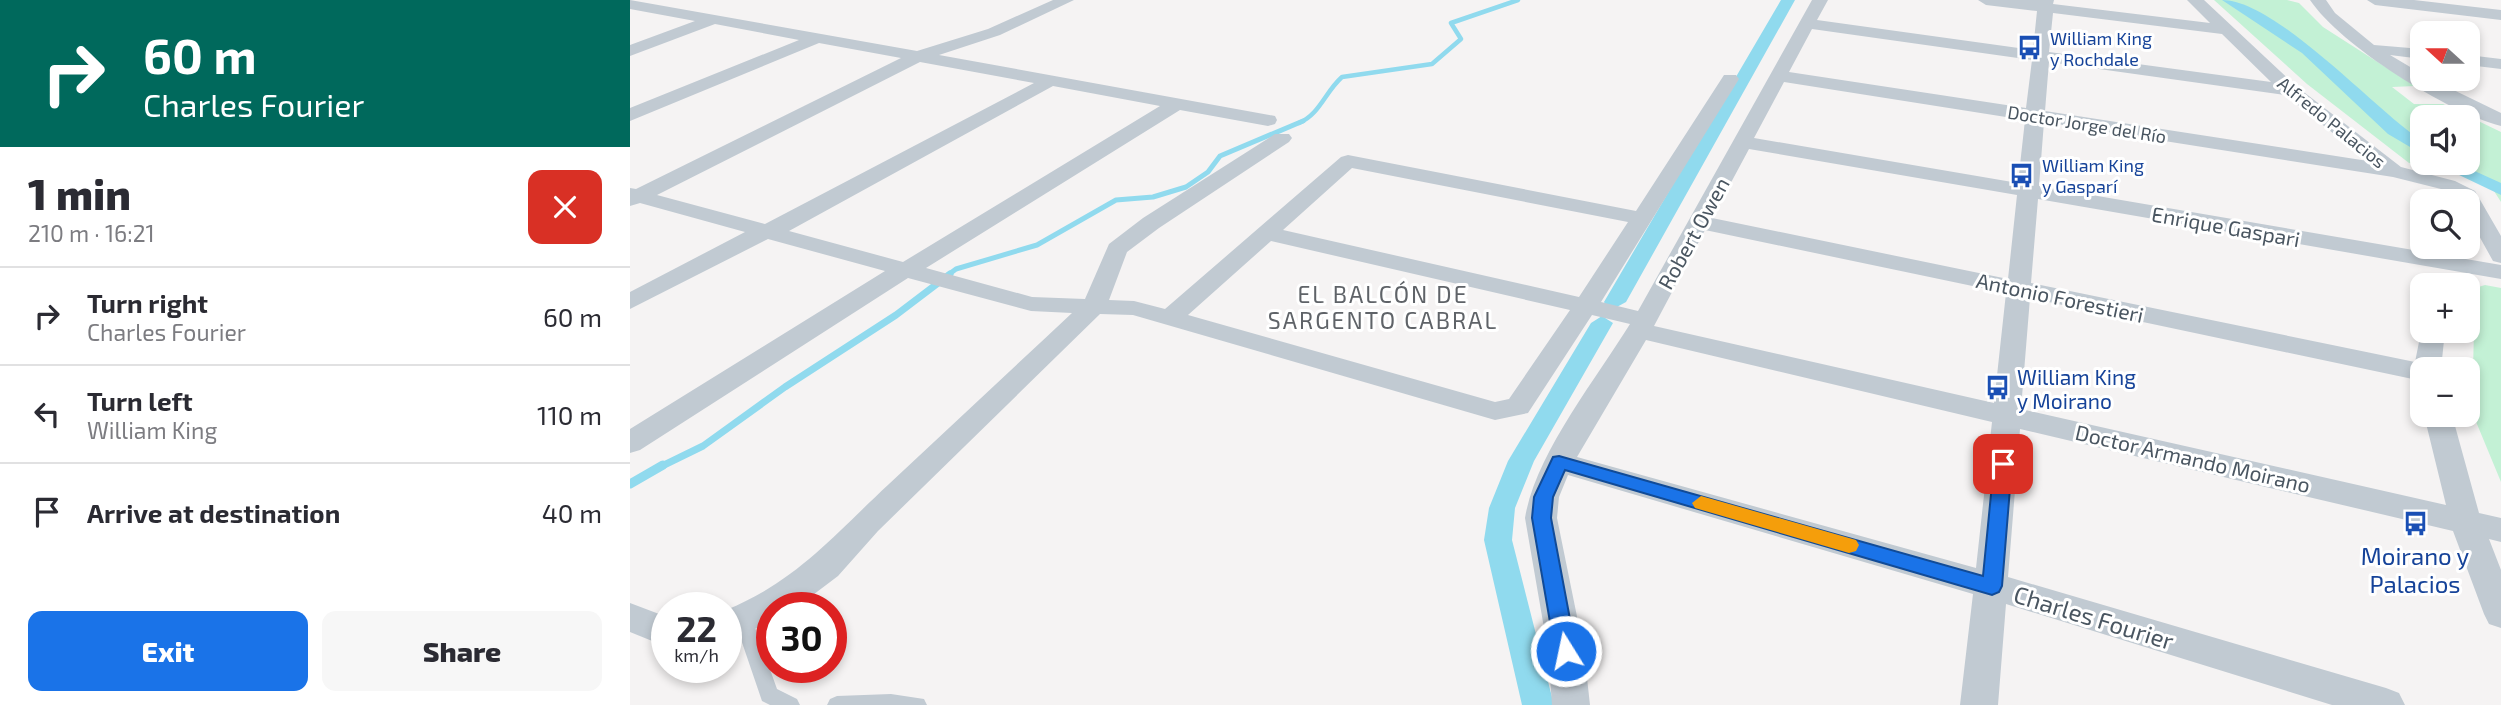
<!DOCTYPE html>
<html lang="en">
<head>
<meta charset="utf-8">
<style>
	:root { --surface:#fff; --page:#f7f7f7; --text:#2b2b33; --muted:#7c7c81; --line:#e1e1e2; --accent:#1a73e8 }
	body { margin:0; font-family:"Exo 2",sans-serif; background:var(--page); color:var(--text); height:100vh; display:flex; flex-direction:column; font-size:26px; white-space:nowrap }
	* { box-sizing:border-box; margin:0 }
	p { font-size:23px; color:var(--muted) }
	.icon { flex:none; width:38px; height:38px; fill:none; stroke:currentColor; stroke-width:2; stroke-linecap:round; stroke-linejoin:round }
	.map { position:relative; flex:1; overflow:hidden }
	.sheet { display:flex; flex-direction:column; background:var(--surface); width:630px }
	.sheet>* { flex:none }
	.hud { background:#00695c; color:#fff; overflow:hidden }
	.needle { width:46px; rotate:291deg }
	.tools { position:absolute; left:1780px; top:21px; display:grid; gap:14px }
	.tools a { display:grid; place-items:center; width:70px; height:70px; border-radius:14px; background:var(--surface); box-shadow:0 4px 10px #0003; font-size:35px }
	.speed { position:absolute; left:21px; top:592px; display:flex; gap:14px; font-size:35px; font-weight:700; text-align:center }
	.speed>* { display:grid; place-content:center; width:91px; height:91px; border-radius:50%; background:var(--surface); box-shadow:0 4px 10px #0003; line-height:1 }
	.speed small { font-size:18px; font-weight:400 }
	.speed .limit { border:10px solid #d22; background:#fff; color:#111 }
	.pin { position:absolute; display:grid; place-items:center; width:60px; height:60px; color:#fff; margin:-30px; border-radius:14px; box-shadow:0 4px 10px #0006 }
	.me { position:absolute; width:77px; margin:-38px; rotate:350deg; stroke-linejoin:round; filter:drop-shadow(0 0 5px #0008) }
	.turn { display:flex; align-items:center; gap:24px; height:147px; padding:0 28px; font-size:32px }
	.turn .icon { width:91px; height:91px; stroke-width:2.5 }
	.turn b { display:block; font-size:49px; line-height:60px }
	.round { display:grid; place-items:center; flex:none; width:74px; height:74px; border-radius:14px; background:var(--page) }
	.headline { display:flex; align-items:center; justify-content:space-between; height:119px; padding:0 28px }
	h1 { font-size:42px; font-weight:800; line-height:52px }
	.action { display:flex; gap:14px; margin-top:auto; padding:14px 28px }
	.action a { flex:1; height:80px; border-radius:14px; background:var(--accent); color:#fff; font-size:28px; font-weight:800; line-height:80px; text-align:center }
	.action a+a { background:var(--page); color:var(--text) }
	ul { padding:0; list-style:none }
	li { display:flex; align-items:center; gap:21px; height:98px; padding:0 28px; border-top:2px solid var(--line) }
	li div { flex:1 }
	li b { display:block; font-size:26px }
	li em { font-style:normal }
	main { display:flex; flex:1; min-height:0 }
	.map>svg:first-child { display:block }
</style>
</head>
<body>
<main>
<section class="sheet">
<div class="hud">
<div class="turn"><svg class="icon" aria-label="right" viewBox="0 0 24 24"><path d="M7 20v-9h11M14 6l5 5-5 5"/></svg><div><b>60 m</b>Charles Fourier</div></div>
</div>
<div class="headline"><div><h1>1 min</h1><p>210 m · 16:21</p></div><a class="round" style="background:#d93025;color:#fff"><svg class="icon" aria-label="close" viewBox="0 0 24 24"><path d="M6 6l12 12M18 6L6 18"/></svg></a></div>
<ul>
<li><svg class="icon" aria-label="right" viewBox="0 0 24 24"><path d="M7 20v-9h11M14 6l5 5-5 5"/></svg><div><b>Turn right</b><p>Charles Fourier</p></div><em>60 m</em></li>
<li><svg class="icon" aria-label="left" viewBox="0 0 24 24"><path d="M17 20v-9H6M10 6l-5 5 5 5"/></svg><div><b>Turn left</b><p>William King</p></div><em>110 m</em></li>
<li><svg class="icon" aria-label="arrive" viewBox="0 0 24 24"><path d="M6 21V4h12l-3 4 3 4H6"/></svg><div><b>Arrive at destination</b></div><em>40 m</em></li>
</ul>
<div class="action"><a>Exit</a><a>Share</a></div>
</section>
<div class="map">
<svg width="1871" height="705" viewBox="0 0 1871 705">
	<rect width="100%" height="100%" fill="#f5f3f3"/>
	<path fill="#c3f1d5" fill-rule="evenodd" d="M 1584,0 L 1657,0 L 1669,3 L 1693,27 L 1785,86 L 1762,87 L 1784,104 L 1813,104 L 1871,132 L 1871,202 L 1855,177 L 1779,163 L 1677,84 ZM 1792,117 L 1838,117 L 1838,163 L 1792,163 Z
		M 1855,285 L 1871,288 L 1871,482 L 1842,412 L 1845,288 Z"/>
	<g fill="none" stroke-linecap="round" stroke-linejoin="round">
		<path stroke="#90daee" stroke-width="4.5" d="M 669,123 C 690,114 695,92 712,77 L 802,64 L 831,39 L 821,23 L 888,0"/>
		<path stroke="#90daee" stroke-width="5" d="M 318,275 L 326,269 L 407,245 L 486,200 L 523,197 L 556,187 L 578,172 L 590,156 L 673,121"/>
		<path stroke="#90daee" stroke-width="7" d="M 30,467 L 73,446 L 155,387 L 266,315 L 320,274"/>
		<path stroke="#90daee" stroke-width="9" d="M 0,484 L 33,465"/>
		<path fill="#90daee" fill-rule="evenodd" d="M 1151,0 L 1165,0 L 996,302 L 985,308 L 977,307 L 974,302 Z
			M 1592,0 C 1646,0 1744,109 1792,141 L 1792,154 L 1758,134 L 1672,53 Z
			M 1804,163 L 1827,163 L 1871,183 L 1871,195 Z
			M 972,316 L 983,323 L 904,461 L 885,508 L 882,540 L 924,705 L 892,705 L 854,540 L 859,508 L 878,461 L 961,323 Z"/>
		<path fill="#c1cad2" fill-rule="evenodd" d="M 113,611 L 120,614 L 122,619 L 147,689 L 167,699 L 170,705 L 140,705 L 132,701 L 104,619 L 106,614 Z
			M 261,694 L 294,699 L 297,705 L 197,705 L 200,699 L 207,696 Z"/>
		<path fill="#c1cad2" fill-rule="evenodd" d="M 0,0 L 287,51 L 358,29 L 423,0 L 444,0 L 370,35 L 309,55 L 645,116 L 647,120 L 645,124 L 638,126 L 550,110 L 296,268 L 402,297 L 455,299 L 479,244 L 513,218 L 645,134 L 659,134 L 662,138 L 659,142 L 529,228 L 497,252 L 479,300 L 504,301 L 535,309 L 711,157 L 718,155 L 1006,211 L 1094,75 L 1106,75 L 1109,79 L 971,302 L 1008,311 L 1182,0 L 1198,0 L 1187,20 L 1403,50 L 1407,11 L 1356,5 L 1348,0 L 1424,0 L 1423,4 L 1580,23 L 1557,0 L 1574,0 L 1666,86 L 1771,167 L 1825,181 L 1845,191 L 1871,236 L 1871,263 L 1863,261 L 1838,216 L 1838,201 L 1829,201 L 1811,189 L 1763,177 L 1414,122 L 1409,186 L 1871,265 L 1871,279 L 1408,199 L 1401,283 L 1785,362 L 1792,327 L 1792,331 L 1815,331 L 1811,369 L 1792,369 L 1792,381 L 1400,298 L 1391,409 L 1816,505 L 1794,415 L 1822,415 L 1849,513 L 1871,518 L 1871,542 L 1859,539 L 1871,570 L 1871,628 L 1859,624 L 1854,614 L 1823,531 L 1390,429 L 1378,577 L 1756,688 L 1769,693 L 1775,705 L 1702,705 L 1376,604 L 1368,705 L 1330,705 L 1343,594 L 938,475 L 929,497 L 927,518 L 954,651 L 960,705 L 922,705 L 918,651 L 895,518 C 905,455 966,379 1000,324 L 962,315 L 898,413 L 865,420 L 503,315 L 470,314 L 248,531 L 208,576 L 167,607 L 142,607 L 142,622 L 96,640 L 96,610 C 167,581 204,535 259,484 C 320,427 381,370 442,313 L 401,311 L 278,278 L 10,450 L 0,453 L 0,429 L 255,271 L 138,239 L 0,309 L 0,292 L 115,232 L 10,203 L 0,206 L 0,188 L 6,189 L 271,58 L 189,43 L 0,121 L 0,108 L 169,40 L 85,24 L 0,56 L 0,45 L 65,21 L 0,9 ZM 1423,13 L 1592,34 L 1641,82 L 1419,52 ZM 1182,29 L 1402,60 L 1396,108 L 1159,72 ZM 290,62 L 404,83 L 135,224 L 27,195 ZM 1419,62 L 1655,95 L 1738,161 L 1415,111 ZM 1154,82 L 1395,120 L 1388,183 L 1124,138 ZM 423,86 L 530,106 L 273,262 L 159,231 ZM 1119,149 L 1387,195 L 1378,279 L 1082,218 ZM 722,168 L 998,222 L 949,297 L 653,230 ZM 1075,230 L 1376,293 L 1364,403 L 1024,326 ZM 641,241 L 940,310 L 879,399 L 865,402 L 558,315 ZM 1016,340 L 1362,422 L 1346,568 L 947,457 Z
			M 1680,0 L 1696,0 L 1705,13 L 1744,45 L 1792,49 L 1792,59 L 1760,55 L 1792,74 L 1792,79 L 1801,79 L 1871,113 L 1871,126 C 1817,112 1711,46 1680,0 Z
			M 1737,0 L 1784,0 L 1871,10 L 1871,20 L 1745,5 Z
			M 1838,55 L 1871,59 L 1871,69 L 1838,65 Z
			M 0,603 L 37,617 L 37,647 L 0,632 Z"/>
	</g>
	<path fill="#1a73e8" stroke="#114b97" stroke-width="2" d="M 929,456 L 1353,576 L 1364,464 L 1373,457 L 1382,464 L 1372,586 L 1369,592 L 1362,595 L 935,470 L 923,497 L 921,518 L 946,651 L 943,657 L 936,660 L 928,657 L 925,651 L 902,518 L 904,497 L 923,457 Z"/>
	<path fill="#f59e0b" d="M 1071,496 L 1219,538 L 1226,540 L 1229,545 L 1226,551 L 1219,553 L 1065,508 L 1062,503 Z"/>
	<defs>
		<symbol id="bus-bare" viewBox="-9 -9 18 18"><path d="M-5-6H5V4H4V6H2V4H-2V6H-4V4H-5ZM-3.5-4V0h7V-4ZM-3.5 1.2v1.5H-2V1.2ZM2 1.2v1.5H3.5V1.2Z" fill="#1a4fb4" stroke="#fff" stroke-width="2.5" paint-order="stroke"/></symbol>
	</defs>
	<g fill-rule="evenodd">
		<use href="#bus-bare" x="1382" y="30" width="35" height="35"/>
		<use href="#bus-bare" x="1374" y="158" width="35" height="35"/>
		<use href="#bus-bare" x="1350" y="370" width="35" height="35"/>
		<use href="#bus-bare" x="1768" y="506" width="35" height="35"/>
	</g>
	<g text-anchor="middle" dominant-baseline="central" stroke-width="6" stroke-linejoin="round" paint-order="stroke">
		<g font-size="18" fill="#164399" stroke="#fff" text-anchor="start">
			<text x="1420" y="38">William King<tspan x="1420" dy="21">y Rochdale</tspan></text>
			<text x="1412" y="165">William King<tspan x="1412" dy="21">y Gasparí</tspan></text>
		</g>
		<g font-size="18" fill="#4a5661" stroke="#fff">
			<text transform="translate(1702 122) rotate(39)">Alfredo Palacios</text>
			<text transform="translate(1457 124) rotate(9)">Doctor Jorge del Río</text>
		</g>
		<g font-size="21" fill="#4a5661" stroke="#fff">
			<text transform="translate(1596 226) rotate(10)">Enrique Gaspari</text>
			<text transform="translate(1063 233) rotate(-61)">Robert Owen</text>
			<text transform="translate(1430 297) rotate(12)">Antonio Forestieri</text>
			<text transform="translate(1563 458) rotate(13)">Doctor Armando Moirano</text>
		</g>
		<g font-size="21" fill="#164399" stroke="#fff" text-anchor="start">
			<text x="1387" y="376">William King<tspan x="1387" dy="24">y Moirano</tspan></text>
		</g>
		<g font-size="23" letter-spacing="2" fill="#5f6368" stroke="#fff">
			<text x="753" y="294">EL BALCÓN DE<tspan x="753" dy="26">SARGENTO CABRAL</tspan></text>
		</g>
		<g font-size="24" fill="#164399" stroke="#fff">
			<text x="1785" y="555">Moirano y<tspan x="1785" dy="28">Palacios</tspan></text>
		</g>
		<g font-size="24" fill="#4a5661" stroke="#fff">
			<text transform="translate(1464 617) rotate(17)">Charles Fourier</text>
		</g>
	</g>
</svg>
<div class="tools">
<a><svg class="needle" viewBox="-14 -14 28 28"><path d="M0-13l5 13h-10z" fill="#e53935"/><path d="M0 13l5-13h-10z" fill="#7c7c81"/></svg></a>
<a><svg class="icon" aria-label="sound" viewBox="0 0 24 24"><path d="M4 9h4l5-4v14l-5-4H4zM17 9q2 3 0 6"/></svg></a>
<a><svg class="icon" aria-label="search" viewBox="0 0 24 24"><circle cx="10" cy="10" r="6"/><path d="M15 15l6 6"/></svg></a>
<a>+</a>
<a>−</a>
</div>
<div class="speed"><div>22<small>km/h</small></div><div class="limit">30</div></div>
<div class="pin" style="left:1373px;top:464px;background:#d93025"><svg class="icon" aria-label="arrive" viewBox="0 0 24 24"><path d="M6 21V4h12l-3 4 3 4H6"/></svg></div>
<svg class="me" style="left:936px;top:651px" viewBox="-20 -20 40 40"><circle r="17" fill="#1a73e8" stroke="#fff" stroke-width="3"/><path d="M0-11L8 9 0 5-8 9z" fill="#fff"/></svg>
</div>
</main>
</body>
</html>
